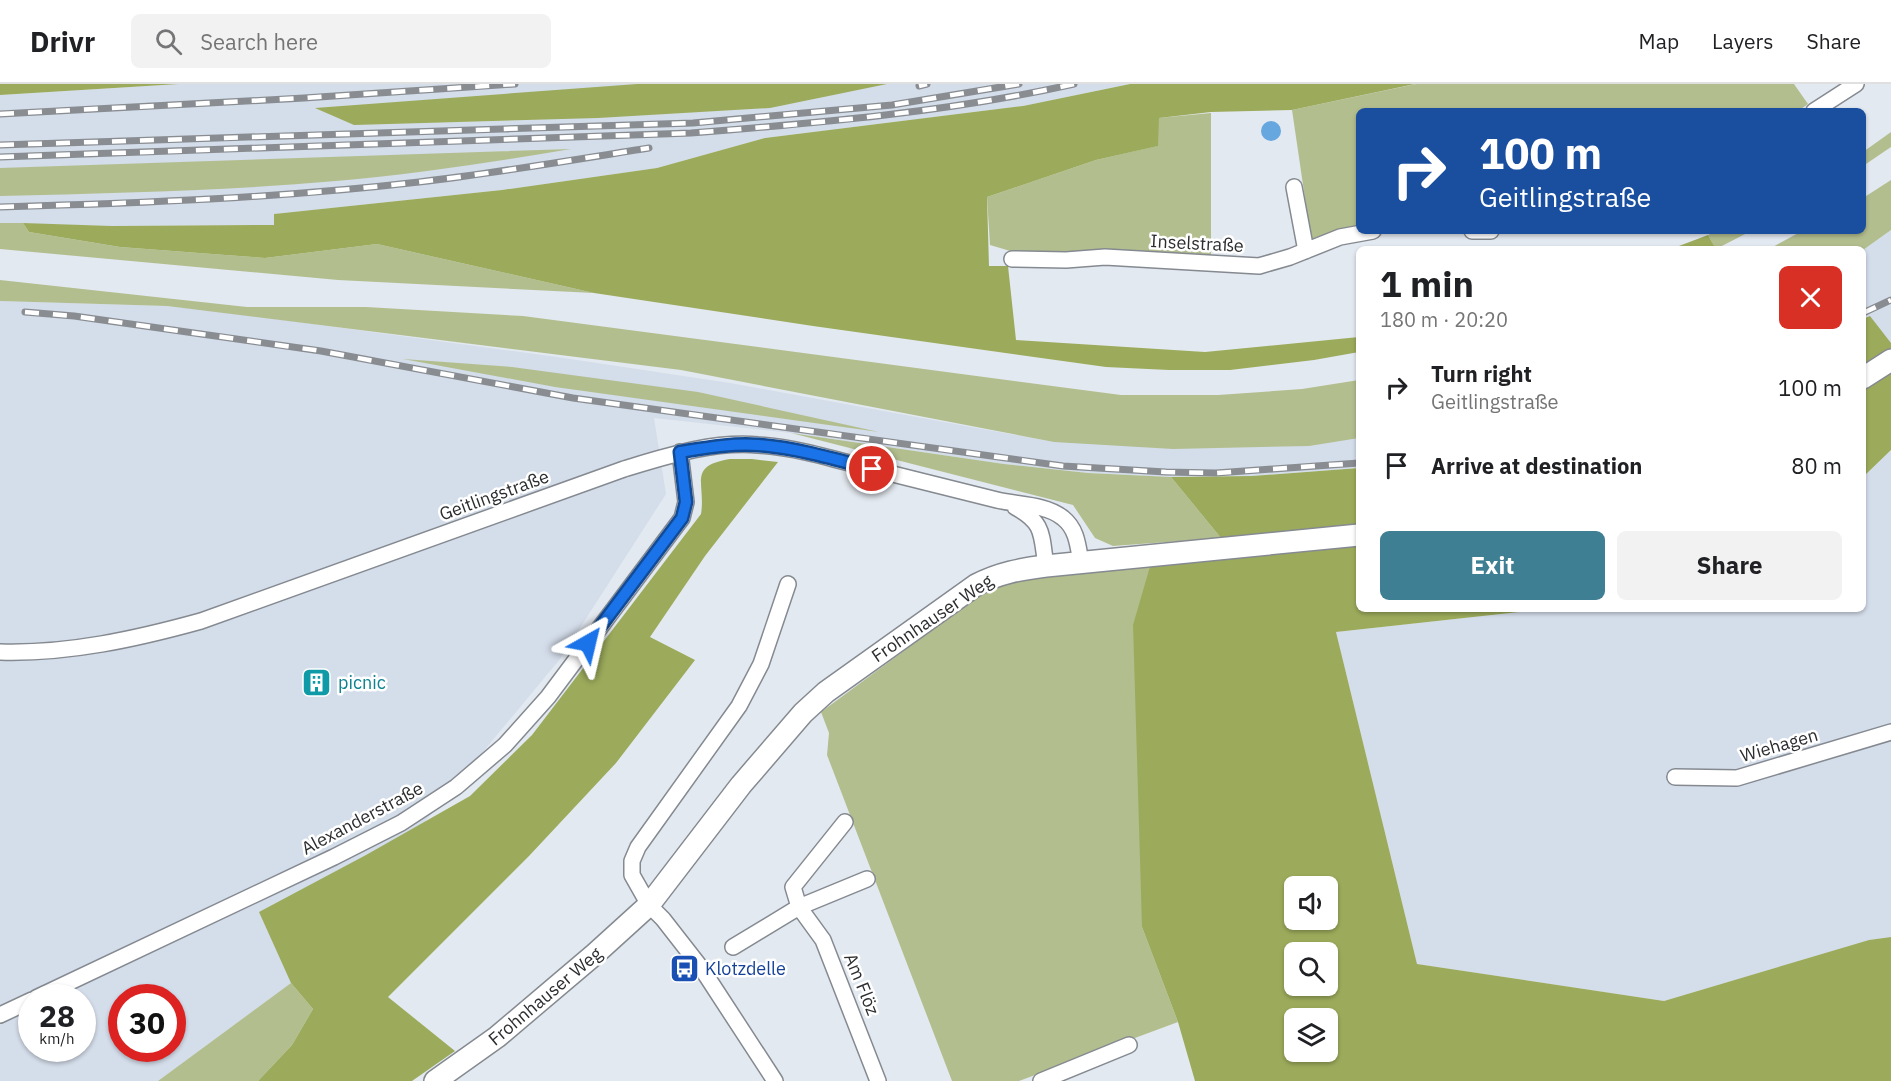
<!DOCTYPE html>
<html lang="en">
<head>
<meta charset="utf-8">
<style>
	:root { --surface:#fff; --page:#f2f2f2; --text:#202124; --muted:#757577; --line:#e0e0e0; --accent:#3f7f93 }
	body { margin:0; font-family:"IBM Plex Sans",sans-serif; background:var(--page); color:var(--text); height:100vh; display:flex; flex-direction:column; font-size:22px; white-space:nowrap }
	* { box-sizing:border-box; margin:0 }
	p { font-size:20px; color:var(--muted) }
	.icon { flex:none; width:33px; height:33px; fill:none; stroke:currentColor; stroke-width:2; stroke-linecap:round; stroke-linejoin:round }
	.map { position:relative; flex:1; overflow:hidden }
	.panel { position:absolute; left:1356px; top:162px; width:510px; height:366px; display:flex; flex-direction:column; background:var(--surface); border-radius:9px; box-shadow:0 2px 4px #0004 }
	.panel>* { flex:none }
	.top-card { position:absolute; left:1356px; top:24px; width:510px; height:126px; border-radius:9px; box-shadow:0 2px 4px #0004; background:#1a4fa0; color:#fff; overflow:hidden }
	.controls { position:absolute; left:1284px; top:792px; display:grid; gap:12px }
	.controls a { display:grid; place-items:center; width:54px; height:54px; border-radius:9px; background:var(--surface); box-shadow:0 2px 4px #0004; font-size:30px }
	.speed { position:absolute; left:18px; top:900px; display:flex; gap:12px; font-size:30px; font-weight:700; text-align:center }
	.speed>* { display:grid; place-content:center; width:78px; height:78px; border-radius:50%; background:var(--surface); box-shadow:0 2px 4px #0004; line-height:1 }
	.speed small { font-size:15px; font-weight:400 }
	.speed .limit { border:9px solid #d22; background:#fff; color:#111 }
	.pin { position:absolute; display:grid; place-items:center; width:51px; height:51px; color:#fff; margin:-26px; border:3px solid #fff; border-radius:50%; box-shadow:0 2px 6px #0007 }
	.me { position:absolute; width:66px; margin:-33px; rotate:37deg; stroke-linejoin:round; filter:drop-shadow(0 0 4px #0008) }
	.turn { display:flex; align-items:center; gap:21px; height:126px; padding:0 24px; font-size:27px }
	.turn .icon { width:78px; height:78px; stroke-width:2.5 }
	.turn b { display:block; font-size:42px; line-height:51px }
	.round { display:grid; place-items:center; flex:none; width:63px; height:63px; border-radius:9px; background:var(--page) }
	.head { display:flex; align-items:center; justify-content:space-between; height:102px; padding:0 24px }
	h1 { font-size:36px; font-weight:700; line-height:45px }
	.button { display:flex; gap:12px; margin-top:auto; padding:12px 24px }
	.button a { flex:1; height:69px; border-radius:9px; background:var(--accent); color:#fff; font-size:24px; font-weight:700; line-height:69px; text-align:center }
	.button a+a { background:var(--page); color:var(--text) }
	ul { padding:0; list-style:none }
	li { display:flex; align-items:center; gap:18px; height:78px; padding:0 24px }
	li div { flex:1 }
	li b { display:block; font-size:22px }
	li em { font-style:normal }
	header { display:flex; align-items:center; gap:36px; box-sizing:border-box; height:84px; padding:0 30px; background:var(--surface); border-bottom:2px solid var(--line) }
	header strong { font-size:28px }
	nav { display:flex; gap:33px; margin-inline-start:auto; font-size:21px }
	.search { width:420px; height:54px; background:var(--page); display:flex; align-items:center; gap:15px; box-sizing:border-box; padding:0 21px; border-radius:9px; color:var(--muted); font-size:22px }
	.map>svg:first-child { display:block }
</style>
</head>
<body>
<header>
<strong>Drivr</strong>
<div class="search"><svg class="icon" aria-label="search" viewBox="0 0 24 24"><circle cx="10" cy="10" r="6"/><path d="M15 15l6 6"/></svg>Search here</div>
<nav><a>Map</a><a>Layers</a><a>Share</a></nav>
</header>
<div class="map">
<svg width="1891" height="997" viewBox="0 0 1891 997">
	<rect width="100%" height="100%" fill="#e3e9f0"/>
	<path fill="#d4ddea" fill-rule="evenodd" d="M 179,0 L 1129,0 L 1023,22 L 765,54 L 657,84 L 502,106 L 275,130 L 275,141 L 112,142 L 0,139 L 0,11 Z
		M 1891,146 L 1891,259 L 1870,233 L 1863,235 L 1863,166 Z
		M 0,217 L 167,222 L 232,229 L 557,273 L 730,299 L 1054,358 L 1359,353 L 1359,384 L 1252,392 L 1171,393 L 1088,389 L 1004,380 L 791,349 L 654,334 L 666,410 L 560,575 L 291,899 L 158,997 L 0,997 ZM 32,914 L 82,914 L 82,964 L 32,964 ZM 122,914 L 172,914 L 172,964 L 122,964 Z
		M 1891,366 L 1891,853 L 1869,856 L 1664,917 L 1417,880 L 1336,548 L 1546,525 L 1863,525 L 1863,393 Z"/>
	<path fill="#b3be8f" d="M 1416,0 L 1794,0 L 1808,20 L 1798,27 L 1359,27 L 1359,141 L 1311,155 L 1292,26 Z
		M 1211,29 L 1211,174 L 1017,169 L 990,161 L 987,113 L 1096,76 L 1157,62 L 1158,34 Z
		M 1891,48 L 1891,63 L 1863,82 L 1863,68 Z
		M 571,65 C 493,78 415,90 336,97 C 224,107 112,109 0,112 L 0,84 Z
		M 1891,96 L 1891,146 L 1863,166 L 1769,165 L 1802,147 L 1863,147 L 1863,114 Z
		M 0,139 L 23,139 L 29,148 L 120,163 L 265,174 L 377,160 L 594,209 L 338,196 L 0,165 Z
		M 1717,147 L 1751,147 L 1716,165 L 1708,151 Z
		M 0,196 L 247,223 L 366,223 L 523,232 L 1121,311 L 1218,311 L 1302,305 L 1359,296 L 1359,354 L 1309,362 L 1173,365 L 1054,358 L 681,286 L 167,222 L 0,217 Z
		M 403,275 L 512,283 L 698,308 L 879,348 L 555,303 Z
		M 791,349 L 1004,380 L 1088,389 L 1171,393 L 1221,454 L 1113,462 L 1095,454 L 1073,421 Z
		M 1151,479 L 1142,843 L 1178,938 L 1019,997 L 952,997 L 827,671 L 829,649 L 821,628 L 977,513 L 1019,493 Z
		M 291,899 L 313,925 L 292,961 L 258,997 L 158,997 Z"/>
	<path fill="#9cab5b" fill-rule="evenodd" d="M 0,0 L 179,0 L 0,11 Z
		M 637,0 L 887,0 L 770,24 L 598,34 L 354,41 L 315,24 Z
		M 1130,0 L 1415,0 L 1292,26 L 1211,28 L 1159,34 L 1158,62 L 1096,76 L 987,113 L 989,182 L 1008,182 L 1016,256 L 1205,268 L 1359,253 L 1359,268 L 1314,276 L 1230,286 L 1169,286 L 1106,283 L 813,242 L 594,209 L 377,160 L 265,174 L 120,163 L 29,148 L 23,139 L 112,142 L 274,141 L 274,130 L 502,106 L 657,84 L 765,54 L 1023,22 Z
		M 1708,151 L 1716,165 L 1671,165 Z
		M 1870,232 L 1891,259 L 1891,366 L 1863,393 L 1863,235 Z
		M 730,375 L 752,375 L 778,378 L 705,472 L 650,553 L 695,576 L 616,679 L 529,772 L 388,913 L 455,967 L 412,997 L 258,997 L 292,961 L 313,925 L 291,899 L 259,828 L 366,771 L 470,712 L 532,651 L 701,430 C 706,399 687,382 730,375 Z
		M 1359,384 L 1359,525 L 1546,525 L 1336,548 L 1417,880 L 1664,917 L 1869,856 L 1891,853 L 1891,997 L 1195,997 L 1178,938 L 1142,843 L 1133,541 L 1151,479 L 1221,454 L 1171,393 L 1252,392 ZM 1294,802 L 1328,802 L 1328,836 L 1294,836 ZM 1294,868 L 1328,868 L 1328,902 L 1294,902 ZM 1294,934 L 1328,934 L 1328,968 L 1294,968 Z"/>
	<path fill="#66a7e0" d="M1261 47a10 10 0 1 1 20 0a10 10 0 1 1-20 0Z"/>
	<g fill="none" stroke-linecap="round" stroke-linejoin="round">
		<defs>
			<path id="street" d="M 1814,27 L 1856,0
				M 1294,103 L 1306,167
				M 1472,147 L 1491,147
				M 1012,175 L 1066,176 L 1105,173 L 1259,182 L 1290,173 L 1340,153 L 1373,147
				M 1015,423 C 1045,439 1041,451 1046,482
				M 0,568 C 68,570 136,555 201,537 L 624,385 C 667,372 712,357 758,361 C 792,363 827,373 860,382 C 906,393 952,405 997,416 C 1018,421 1046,420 1063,434 C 1077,445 1078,462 1081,479
				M 1675,693 L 1737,694 L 1891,648
				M 845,738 L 793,803 L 799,823 L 823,856 L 878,997
				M 733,863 L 799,823 L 867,795
				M 36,914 L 334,773 L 401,739 L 456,703 L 505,661 L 548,613 L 682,434 L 686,418 L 680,368
				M 0,931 L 32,916
				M 775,997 L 702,885 L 663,835 L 649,821 L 632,791 L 632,777 L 638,763 L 739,622 L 761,580 L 788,500
				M 1041,997 L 1129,961"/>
			<path id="secondary" d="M 1863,294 L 1891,276
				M 435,997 L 497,953 L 595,870 L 649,821 L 741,701 L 803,629 L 826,608 L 976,501 C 999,489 1021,485 1046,482 L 1359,451"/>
		</defs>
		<use href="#street" stroke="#858a91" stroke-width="18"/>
		<use href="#secondary" stroke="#858a91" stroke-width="24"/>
		<use href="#street" stroke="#fff" stroke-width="15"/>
		<use href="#secondary" stroke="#fff" stroke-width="21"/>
		<defs>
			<path id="rail" d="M 919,2 L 927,0
				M 0,30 L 304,14 L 515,0
				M 0,61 L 693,39 L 892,21 L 1019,0
				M 0,73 L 691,49 C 819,39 948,28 1074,0
				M 0,123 C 140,119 280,114 419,98 C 496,89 572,76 649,64
				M 25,228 L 74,232 L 321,267 L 573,314 L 1063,382 L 1166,388 L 1216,389 L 1359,379
				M 1863,229 L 1891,216"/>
		</defs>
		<use href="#rail" stroke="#898d92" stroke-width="7"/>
		<use href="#rail" stroke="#fff" stroke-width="4.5" stroke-dasharray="14" stroke-linecap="butt"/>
	</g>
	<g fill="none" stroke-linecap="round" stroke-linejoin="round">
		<defs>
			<path id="route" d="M 588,559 L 682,434 L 686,418 L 680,368 C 705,364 732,359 758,361 C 797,364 834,375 872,385"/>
		</defs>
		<use href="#route" stroke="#114b97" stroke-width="15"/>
		<use href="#route" stroke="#1a73e8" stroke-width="10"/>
	</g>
	<defs>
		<symbol id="building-square" viewBox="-11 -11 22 22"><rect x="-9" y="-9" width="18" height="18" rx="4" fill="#0f9aa8" stroke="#fff"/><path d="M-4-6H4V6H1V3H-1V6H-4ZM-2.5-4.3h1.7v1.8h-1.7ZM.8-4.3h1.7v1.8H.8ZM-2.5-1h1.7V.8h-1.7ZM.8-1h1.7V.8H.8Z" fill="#fff"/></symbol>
		<symbol id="bus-square" viewBox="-11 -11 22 22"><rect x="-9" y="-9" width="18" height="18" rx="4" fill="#1a4fb4" stroke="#fff"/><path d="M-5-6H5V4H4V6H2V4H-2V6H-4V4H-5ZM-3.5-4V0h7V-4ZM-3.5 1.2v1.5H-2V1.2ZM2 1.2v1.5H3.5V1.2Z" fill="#fff"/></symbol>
	</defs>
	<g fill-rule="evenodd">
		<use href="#building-square" x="300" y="582" width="33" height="33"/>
		<use href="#bus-square" x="668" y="868" width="33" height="33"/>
	</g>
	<g text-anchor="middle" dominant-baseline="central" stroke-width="5" stroke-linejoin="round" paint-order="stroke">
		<g font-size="18" fill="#2b2d2f" stroke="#fff">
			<text transform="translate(1197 159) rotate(3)">Inselstraße</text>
			<text transform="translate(494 411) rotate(-20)">Geitlingstraße</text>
			<text transform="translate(932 534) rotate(-34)">Frohnhauser Weg</text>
			<text transform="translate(1779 661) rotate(-16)">Wiehagen</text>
			<text transform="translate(362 734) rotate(-28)">Alexanderstraße</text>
			<text transform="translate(862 900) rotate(68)">Am Flöz</text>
			<text transform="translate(545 912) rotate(-40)">Frohnhauser Weg</text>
		</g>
		<g font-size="18" fill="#0d838f" stroke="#fff" text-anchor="start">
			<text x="338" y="598">picnic</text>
		</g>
		<g font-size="18" fill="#164399" stroke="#fff" text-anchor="start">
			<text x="705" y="884">Klotzdelle</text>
		</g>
	</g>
</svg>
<div class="controls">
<a><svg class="icon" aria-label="sound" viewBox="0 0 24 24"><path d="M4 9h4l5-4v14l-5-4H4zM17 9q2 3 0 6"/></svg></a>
<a><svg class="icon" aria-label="search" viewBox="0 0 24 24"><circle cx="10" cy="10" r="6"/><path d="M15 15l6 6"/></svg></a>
<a><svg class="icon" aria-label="layers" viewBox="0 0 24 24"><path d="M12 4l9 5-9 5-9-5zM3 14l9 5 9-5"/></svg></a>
</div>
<div class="speed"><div>28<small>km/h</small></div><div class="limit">30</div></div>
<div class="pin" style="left:872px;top:385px;background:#d93025"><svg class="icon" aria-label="arrive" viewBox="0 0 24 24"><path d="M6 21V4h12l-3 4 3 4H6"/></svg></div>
<svg class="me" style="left:588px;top:559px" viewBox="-20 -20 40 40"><path d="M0-17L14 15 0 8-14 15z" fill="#1a73e8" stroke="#fff" stroke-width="4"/></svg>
<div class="top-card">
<div class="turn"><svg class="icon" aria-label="right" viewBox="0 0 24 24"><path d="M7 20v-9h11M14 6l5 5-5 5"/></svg><div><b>100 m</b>Geitlingstraße</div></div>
</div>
<section class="panel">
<div class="head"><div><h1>1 min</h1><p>180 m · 20:20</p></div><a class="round" style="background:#d93025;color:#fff"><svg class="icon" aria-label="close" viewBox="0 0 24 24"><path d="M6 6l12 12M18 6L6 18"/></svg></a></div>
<ul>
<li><svg class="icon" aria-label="right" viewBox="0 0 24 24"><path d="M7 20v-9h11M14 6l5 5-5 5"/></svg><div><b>Turn right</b><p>Geitlingstraße</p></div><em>100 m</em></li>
<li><svg class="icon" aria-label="arrive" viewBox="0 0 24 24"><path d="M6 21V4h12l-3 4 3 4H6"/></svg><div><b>Arrive at destination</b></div><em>80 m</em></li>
</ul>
<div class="button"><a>Exit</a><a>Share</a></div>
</section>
</div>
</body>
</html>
